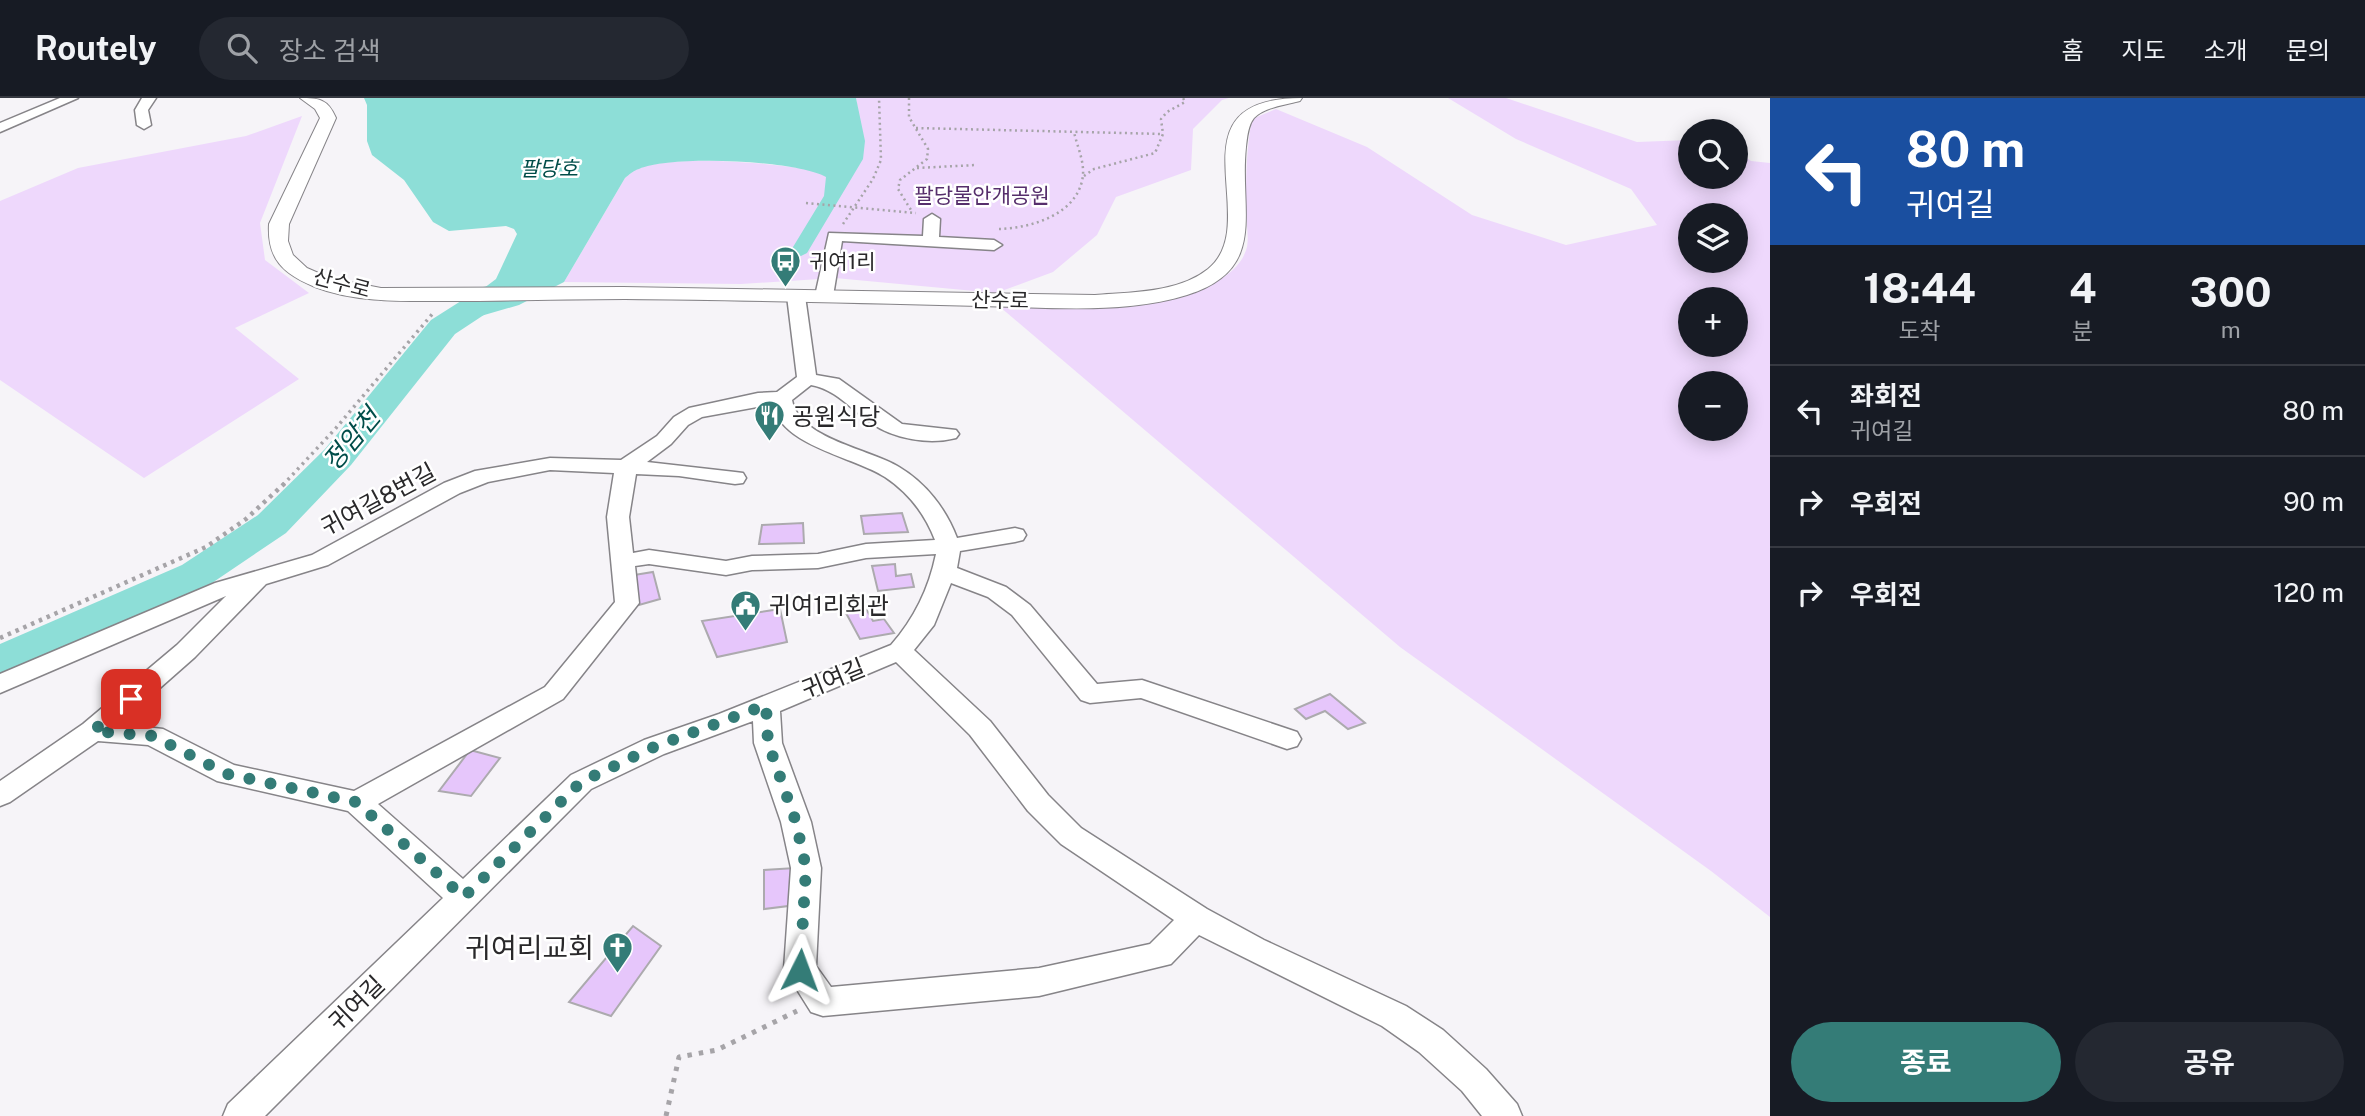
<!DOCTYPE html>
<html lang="ko">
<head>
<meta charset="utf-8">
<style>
	:root { --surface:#171b24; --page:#242831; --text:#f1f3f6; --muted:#9ea1a6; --line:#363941; --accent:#347c77 }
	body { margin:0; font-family:"Public Sans","Noto Sans KR",sans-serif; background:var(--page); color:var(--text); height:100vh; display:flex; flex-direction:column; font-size:26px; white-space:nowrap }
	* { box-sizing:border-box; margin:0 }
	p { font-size:23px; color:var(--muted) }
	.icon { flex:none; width:38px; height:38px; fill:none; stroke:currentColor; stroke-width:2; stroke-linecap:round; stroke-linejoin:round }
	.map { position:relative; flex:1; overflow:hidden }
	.side { display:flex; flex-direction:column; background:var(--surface); width:595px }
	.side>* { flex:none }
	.guide { background:#1a4fa0; color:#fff; overflow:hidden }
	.tools { position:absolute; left:1678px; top:21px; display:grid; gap:14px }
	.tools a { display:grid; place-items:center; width:70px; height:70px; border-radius:50%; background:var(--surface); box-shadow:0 4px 18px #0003; font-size:35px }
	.pin { position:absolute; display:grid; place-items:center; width:60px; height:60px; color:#fff; margin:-30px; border-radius:14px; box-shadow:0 4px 10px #0006 }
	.me { position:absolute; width:77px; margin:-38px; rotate:3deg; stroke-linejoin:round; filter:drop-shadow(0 0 5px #0008) }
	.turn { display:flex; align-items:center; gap:24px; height:147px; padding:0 21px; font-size:32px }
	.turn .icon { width:91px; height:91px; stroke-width:2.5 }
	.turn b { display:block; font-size:49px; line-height:60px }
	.eta { display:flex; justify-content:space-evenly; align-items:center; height:119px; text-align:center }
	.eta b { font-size:42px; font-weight:700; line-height:49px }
	.cta { display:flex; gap:14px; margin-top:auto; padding:14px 21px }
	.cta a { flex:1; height:80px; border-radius:42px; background:var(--accent); color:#fff; font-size:28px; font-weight:700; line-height:80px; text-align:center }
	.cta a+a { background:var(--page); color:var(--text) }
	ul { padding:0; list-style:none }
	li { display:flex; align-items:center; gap:21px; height:91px; padding:0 21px; border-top:2px solid var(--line) }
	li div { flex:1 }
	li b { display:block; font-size:26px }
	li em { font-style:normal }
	header { display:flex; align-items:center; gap:42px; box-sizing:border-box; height:98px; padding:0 35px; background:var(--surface); border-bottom:2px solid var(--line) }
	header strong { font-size:33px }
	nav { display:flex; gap:38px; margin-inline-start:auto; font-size:24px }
	.search { width:490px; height:63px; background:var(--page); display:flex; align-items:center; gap:18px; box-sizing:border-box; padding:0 24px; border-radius:38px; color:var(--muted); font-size:26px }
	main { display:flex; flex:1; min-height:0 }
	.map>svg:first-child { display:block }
</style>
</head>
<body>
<header>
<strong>Routely</strong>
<div class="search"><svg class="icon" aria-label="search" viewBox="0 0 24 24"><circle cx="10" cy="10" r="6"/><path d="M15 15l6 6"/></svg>장소 검색</div>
<nav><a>홈</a><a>지도</a><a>소개</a><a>문의</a></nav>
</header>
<main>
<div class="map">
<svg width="1770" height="1018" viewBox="0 0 1770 1018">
	<rect width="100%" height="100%" fill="#f6f4f8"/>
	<path fill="#eed8fc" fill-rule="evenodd" d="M 856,0 L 1229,0 L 1222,2 L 1193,31 L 1191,72 L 1116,99 L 1097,137 L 1053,174 L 996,195 L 835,180 L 741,186 L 564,184 L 625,80 C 629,77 634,72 639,70 C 677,56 772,65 812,72 L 858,13 Z
		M 1448,0 L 1506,0 L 1637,44 L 1690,42 L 1690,79 L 1736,79 L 1736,52 L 1751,63 L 1770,65 L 1770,819 L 1711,773 L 1400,549 L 1000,209 C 1054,209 1230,217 1247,149 C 1249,138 1246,123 1246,112 C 1246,81 1246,52 1252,21 L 1276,11 L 1367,49 L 1472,117 L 1566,147 L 1657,127 L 1631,91 L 1516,41 ZM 1690,117 L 1736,117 L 1736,163 L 1690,163 ZM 1690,201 L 1736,201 L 1736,247 L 1690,247 ZM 1690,285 L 1736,285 L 1736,331 L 1690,331 Z
		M 302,18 L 260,125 L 265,162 L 309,195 L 235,230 L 299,281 L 144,380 L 0,282 L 0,103 L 78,70 L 246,38 Z"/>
	<path fill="#8dded7" d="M 364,0 L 856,0 L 865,43 L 863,61 L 807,155 L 801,158 L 792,154 L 793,149 L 824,98 L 826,79 C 794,62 672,57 639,71 C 634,72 629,77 625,80 L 564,184 L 519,207 L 443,229 L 459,209 L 496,181 L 517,136 L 514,131 L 506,128 L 449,133 L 433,124 L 404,82 L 372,57 L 367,43 L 367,7 Z"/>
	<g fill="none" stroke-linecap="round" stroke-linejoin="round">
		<path fill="#8dded7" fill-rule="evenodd" d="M 494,187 L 505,189 L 510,196 L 505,203 L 455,236 L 351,367 L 286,435 L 212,485 L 16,575 L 0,579 L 0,546 L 182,467 L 258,417 L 325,351 L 431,222 L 483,189 Z"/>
	</g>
	<path fill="#e6c6fb" stroke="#acaaae" stroke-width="2" d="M 902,415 L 908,434 L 864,436 L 861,418 Z
		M 803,425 L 804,445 L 759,446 L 762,427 Z
		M 895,466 L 896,478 L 911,476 L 914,489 L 878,493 L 872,468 Z
		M 653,474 L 660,501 L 639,507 L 634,477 Z
		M 865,509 L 873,523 L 884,521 L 894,535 L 860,541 L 846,515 Z
		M 780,511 L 787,544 L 717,559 L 702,523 Z
		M 1330,596 L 1365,625 L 1348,631 L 1325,613 L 1306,621 L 1295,611 Z
		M 470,652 L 500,660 L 471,698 L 439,693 Z
		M 795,770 L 796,807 L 764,811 L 764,772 Z
		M 633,828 L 661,848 L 611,918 L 569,904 Z"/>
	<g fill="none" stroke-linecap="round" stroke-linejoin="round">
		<defs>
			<path id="minor" d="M 60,0 L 78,0 L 0,34 L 0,25 Z
				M 142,0 L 156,0 L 148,12 L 151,27 L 144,31 L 137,27 L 135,12 Z
				M 932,116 L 940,121 L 939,139 L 994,142 L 1002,147 L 994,152 L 842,143 L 833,198 L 824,203 L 818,202 L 815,198 L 829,135 L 923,138 L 924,121 Z
				M 796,193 L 805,198 L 816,277 L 839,281 L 902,326 L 956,332 L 959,336 L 956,340 C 929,347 894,341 871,325 C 851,311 835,291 811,287 L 792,302 C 799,341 870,351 899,369 C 926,385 946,411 957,440 L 1015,430 L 1023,432 L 1026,437 L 1023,442 L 1015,444 L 960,453 L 957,470 L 1006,489 L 1030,507 L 1097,586 L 1142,582 L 1297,634 L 1301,641 L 1297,648 L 1287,651 L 1141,600 L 1090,605 L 1081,602 L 1012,517 L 988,499 L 951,485 L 934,527 L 914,552 L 990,623 L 1048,697 L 1081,730 L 1207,811 L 1264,842 L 1406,908 L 1443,932 L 1486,971 L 1517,1006 L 1522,1018 L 1482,1018 L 1462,993 L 1419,954 L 1382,928 L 1199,837 L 1171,866 L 1039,898 L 823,918 L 811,914 L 784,871 L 791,770 L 781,724 L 754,645 L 753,623 L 664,656 L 591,691 L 265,1018 L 223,1018 L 228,1006 L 443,800 L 348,713 L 217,683 L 148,647 L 98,643 L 10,704 L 0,708 L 0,683 L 83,626 L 177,547 L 226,498 L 0,595 L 0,576 L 215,485 L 312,457 L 444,385 L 475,373 L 550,360 L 621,362 L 657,338 L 674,319 L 689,310 L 758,295 L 777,294 L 797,279 L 787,198 ZM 773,306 C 780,348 855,359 885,379 C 909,395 925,416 935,442 L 866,446 L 818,456 L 752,458 L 726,463 L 649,452 L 633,455 L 629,419 L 636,376 L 679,378 L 735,386 L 743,385 L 746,380 L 743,375 L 735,374 L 647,364 L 671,346 L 688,327 L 702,319 ZM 550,372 L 614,375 L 607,419 L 615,504 L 545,589 L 354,693 L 234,667 L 163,631 L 119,626 L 195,559 L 266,486 L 328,467 L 460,395 L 488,384 ZM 936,456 C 929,490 914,521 891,547 L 719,616 L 644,642 L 571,677 L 463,781 L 378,706 L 563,601 L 639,505 L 635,468 L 649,466 L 726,477 L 752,472 L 818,470 L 866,460 ZM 896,564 L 970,637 L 1028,713 L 1061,746 L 1174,822 L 1150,846 L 1039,870 L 831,889 L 816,868 L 821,770 L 811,724 L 782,645 L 780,613 Z"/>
			<path id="major" d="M 300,0 C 319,0 328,1 336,20 L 289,126 L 288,143 L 293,157 L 307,170 L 330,180 L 381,190 L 623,189 L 1095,197 C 1131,194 1178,195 1208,171 C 1266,124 1165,0 1302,0 L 1300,3 C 1285,7 1265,9 1254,20 C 1248,27 1247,40 1246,49 C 1239,114 1269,171 1187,197 C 1122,217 1048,209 980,208 C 862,205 744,202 625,201 C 566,201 507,203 448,203 C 404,203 356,205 315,189 C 283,176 267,161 269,126 L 320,20 L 315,11 Z"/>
		</defs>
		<use href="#minor" stroke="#868488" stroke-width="3"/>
		<use href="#major" stroke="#868488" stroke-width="2"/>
		<path stroke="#a6a4a8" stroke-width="2.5" stroke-dasharray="2 3.5" stroke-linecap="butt" d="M 909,0 L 909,19 L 928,51 L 927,61 L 900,82 L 898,91 L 911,112
			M 916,30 L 1163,36
			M 917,70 L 976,67
			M 1084,78 L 1094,71 L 1155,55 L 1163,36 L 1161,21 L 1167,14 L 1185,4 L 1183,0
			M 806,105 L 916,115
			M 843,126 L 873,81 L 881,62 L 879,0
			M 999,131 C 1032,130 1079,116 1083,77 C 1084,62 1077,48 1074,34"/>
		<path stroke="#a6a4a8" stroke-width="3.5" stroke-dasharray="2.5 4.5" stroke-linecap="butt" d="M 283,387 L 336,330 L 434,214"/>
		<path stroke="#a6a4a8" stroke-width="4.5" stroke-dasharray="3.5 5" stroke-linecap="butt" d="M 0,540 L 206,449 L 246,421 L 285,385"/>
		<path stroke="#a6a4a8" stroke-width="5" stroke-dasharray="4.5 7" stroke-linecap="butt" d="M 666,1018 L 679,959 L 717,952 L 797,913"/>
		<use href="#minor" fill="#fff" fill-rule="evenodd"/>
		<use href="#major" fill="#fff" fill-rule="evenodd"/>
	</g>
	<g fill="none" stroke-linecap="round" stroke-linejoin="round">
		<path stroke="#347c77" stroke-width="12" stroke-dasharray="0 21.6" d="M 131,601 L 93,633 L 153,638 L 227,676 L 356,704 L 464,799 L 581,684 L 654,649 L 766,607 L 768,645 L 796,724 L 806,770 L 800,872"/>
	</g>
	<defs>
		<symbol id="bus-pin" viewBox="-11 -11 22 30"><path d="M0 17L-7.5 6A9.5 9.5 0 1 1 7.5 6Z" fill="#347c77" stroke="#fff"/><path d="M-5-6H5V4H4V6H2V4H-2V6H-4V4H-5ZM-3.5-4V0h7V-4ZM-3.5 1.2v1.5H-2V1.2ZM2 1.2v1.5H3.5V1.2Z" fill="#fff"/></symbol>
		<symbol id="restaurant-pin" viewBox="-11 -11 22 30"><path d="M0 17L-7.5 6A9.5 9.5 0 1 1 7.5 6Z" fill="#347c77" stroke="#fff"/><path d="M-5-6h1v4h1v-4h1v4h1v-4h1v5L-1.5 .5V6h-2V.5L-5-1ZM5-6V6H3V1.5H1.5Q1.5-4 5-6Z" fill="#fff"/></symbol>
		<symbol id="civic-pin" viewBox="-11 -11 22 30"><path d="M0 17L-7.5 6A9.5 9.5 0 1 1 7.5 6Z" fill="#347c77" stroke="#fff"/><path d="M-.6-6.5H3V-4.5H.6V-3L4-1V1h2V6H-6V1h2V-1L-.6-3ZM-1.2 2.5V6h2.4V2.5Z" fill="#fff"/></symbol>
		<symbol id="church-pin" viewBox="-11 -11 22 30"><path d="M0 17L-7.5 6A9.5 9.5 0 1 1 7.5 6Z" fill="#347c77" stroke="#fff"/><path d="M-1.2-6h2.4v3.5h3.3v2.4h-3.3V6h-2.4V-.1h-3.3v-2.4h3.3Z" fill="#fff"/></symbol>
	</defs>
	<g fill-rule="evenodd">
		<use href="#bus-pin" x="768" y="146" width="35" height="47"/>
		<use href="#restaurant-pin" x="752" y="300" width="35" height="47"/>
		<use href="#civic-pin" x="728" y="490" width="35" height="47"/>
		<use href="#church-pin" x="600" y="832" width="35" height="47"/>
	</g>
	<g text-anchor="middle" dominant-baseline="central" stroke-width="5" stroke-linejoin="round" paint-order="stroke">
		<g font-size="21" font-style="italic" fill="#004d49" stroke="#fff">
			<text x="549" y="70">팔당호</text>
		</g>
		<g font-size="21" fill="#562e6c" stroke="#fff">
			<text x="982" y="97">팔당물안개공원</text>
		</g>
		<g font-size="21" fill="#29282a" stroke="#fff" text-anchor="start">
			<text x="809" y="163">귀여1리</text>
		</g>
		<g font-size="21" fill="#29282a" stroke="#fff">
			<text transform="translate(342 185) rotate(15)">산수로</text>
			<text transform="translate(1000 202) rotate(1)">산수로</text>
		</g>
		<g font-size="24" fill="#29282a" stroke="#fff" text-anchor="start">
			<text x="792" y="318">공원식당</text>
			<text x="769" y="507">귀여1리회관</text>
		</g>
		<g font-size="24" fill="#29282a" stroke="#fff">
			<text transform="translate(378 401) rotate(-28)">귀여길8번길</text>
			<text transform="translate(833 580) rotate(-22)">귀여길</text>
			<text transform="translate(356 905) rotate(-44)">귀여길</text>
		</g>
		<g font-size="26" font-style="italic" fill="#004d49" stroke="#fff">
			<text transform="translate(351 341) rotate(-50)">정암천</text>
		</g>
		<g font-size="28" fill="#29282a" stroke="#fff" text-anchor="end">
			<text x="594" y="849">귀여리교회</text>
		</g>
	</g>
</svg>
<div class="tools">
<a><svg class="icon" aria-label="search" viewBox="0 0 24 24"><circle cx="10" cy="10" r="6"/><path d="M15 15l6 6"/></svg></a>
<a><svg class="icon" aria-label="layers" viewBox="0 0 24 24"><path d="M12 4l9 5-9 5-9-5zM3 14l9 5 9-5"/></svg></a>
<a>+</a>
<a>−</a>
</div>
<div class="pin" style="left:131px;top:601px;background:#d93025"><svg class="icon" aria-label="arrive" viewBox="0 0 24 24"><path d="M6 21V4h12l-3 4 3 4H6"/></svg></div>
<svg class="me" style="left:800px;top:872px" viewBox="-20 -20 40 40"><path d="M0-17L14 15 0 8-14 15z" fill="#347c77" stroke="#fff" stroke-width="4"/></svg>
</div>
<section class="side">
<div class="guide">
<div class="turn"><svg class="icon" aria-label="left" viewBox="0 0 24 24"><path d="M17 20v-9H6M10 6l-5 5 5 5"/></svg><div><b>80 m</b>귀여길</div></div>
</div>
<div class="eta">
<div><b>18:44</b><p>도착</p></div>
<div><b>4</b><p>분</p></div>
<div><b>300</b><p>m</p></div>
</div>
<ul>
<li><svg class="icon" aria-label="left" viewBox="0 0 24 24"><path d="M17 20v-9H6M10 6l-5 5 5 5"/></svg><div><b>좌회전</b><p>귀여길</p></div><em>80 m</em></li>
<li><svg class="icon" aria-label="right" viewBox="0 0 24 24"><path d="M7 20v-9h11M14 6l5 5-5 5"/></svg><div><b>우회전</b></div><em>90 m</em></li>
<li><svg class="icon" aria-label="right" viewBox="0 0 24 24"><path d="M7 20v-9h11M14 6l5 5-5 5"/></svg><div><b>우회전</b></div><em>120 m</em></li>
</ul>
<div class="cta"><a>종료</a><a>공유</a></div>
</section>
</main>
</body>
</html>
